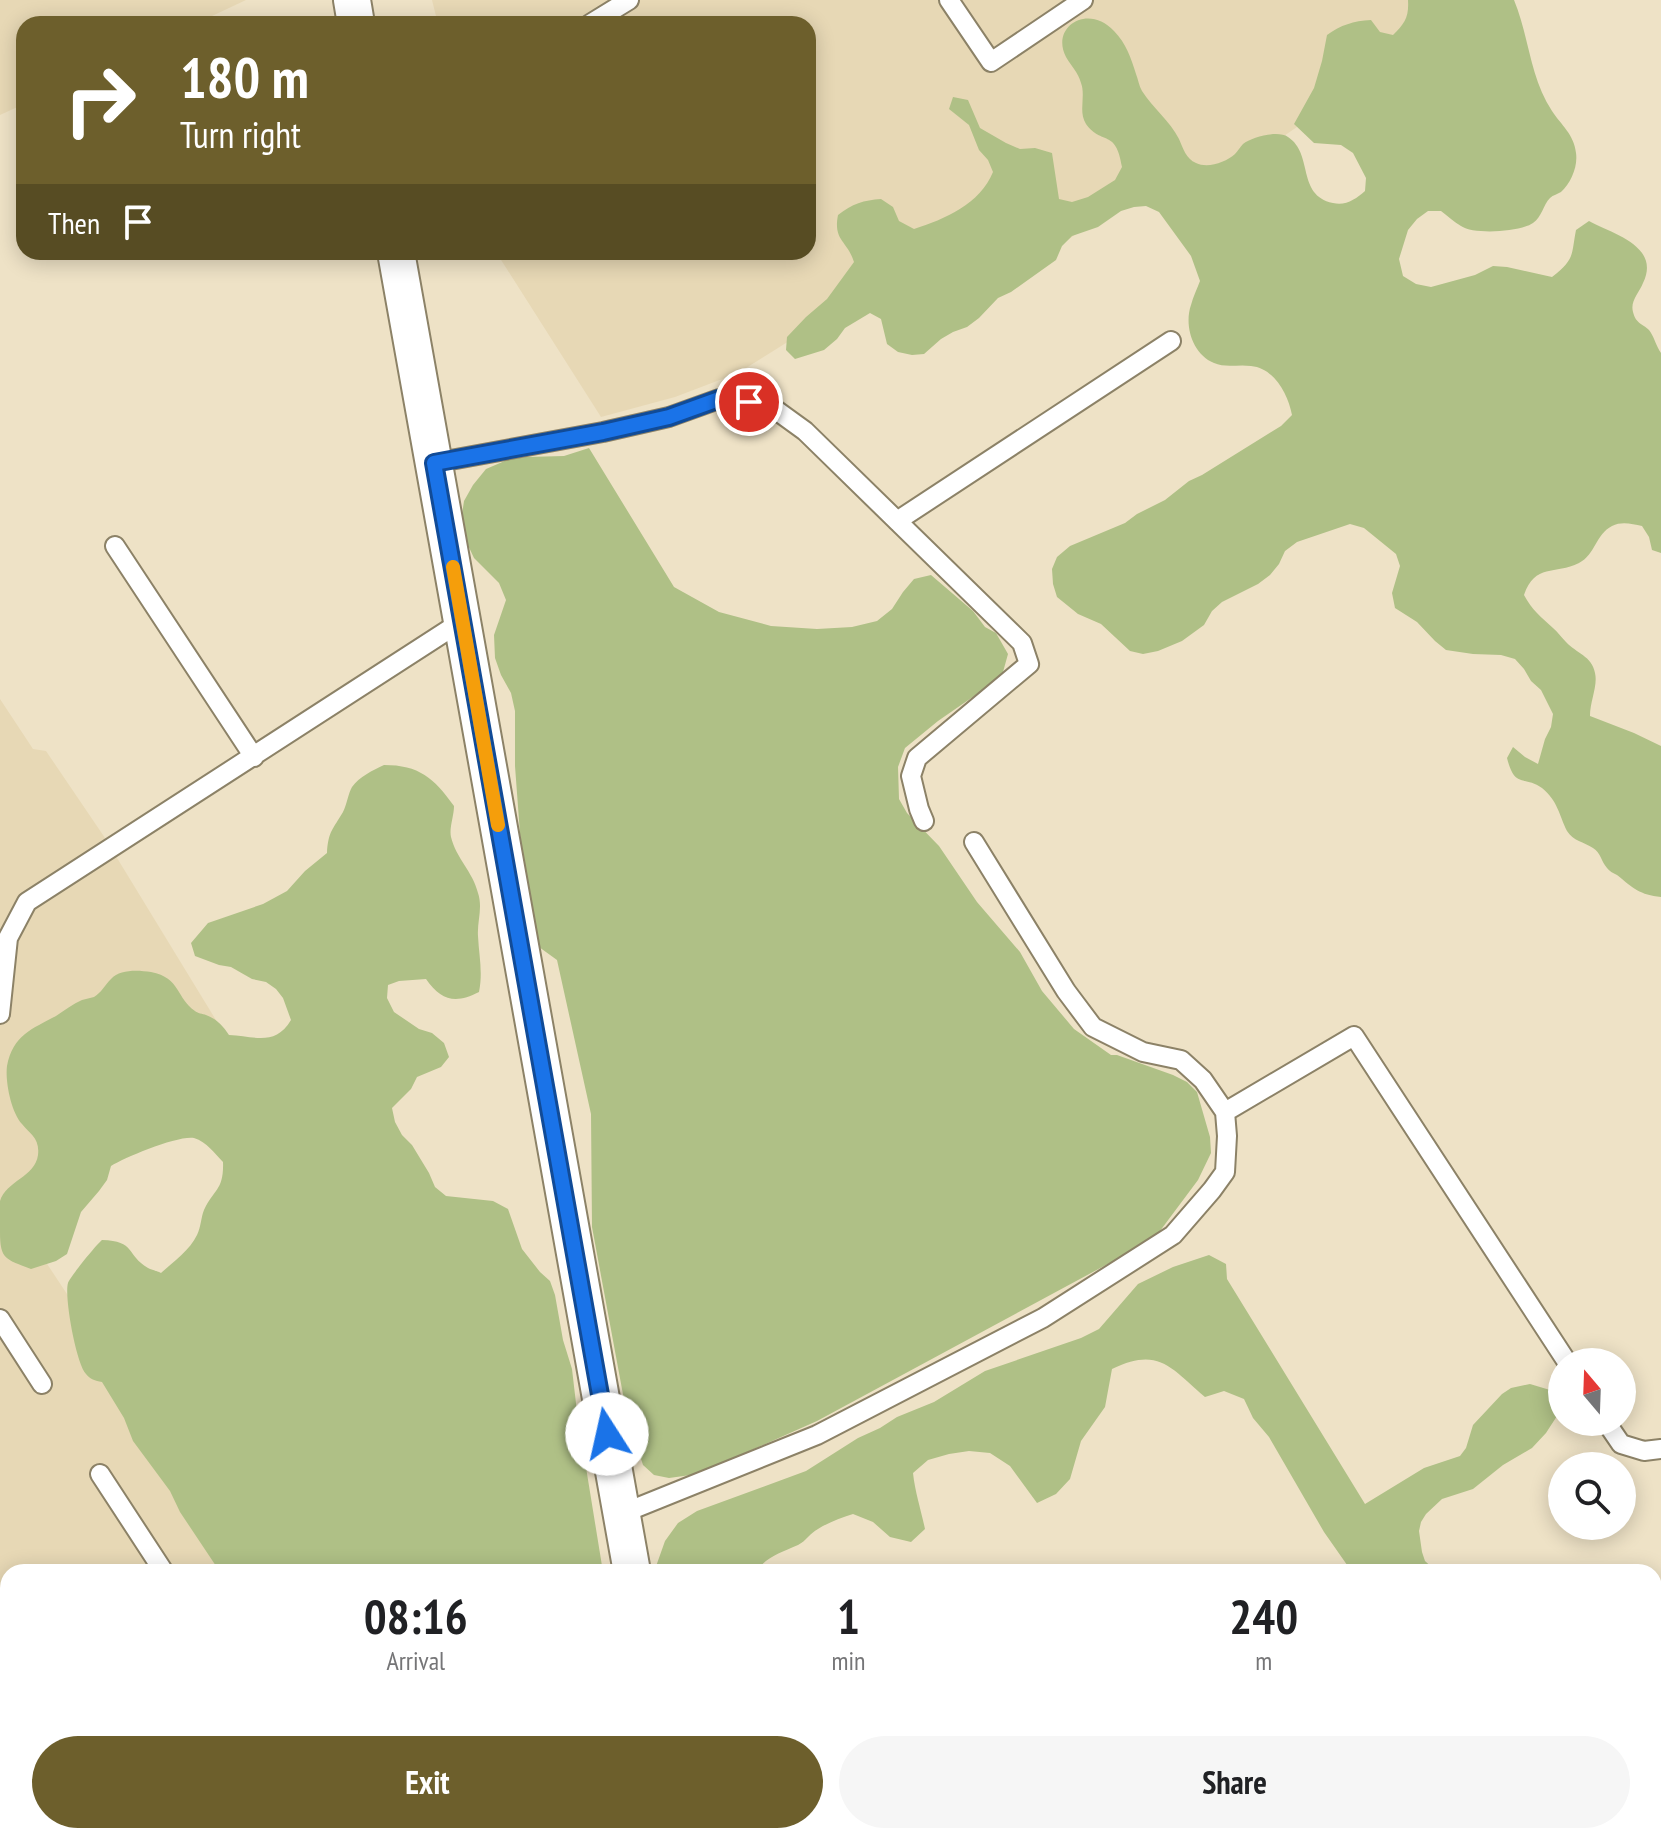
<!DOCTYPE html>
<html lang="en">
<head>
<meta charset="utf-8">
<style>
	:root { --surface:#fff; --page:#f6f6f6; --text:#202124; --muted:#757577; --accent:#6d5f2c }
	body { margin:0; font-family:"PT Sans Narrow",sans-serif; background:var(--page); color:var(--text); height:100vh; display:flex; flex-direction:column; font-size:30px; white-space:nowrap }
	* { box-sizing:border-box; margin:0 }
	p { font-size:26px; color:var(--muted) }
	.icon { flex:none; width:44px; height:44px; fill:none; stroke:currentColor; stroke-width:2; stroke-linecap:round; stroke-linejoin:round }
	.map { position:relative; flex:1; overflow:hidden }
	.drawer { position:absolute; left:0px; top:1564px; width:1662px; height:280px; display:flex; flex-direction:column; background:var(--surface); border-radius:24px 24px 0 0; box-shadow:0 4px 20px #0003 }
	.drawer>* { flex:none }
	.hud { position:absolute; left:16px; top:16px; width:800px; height:244px; border-radius:24px; box-shadow:0 4px 20px #0003; background:#6d5f2c; color:#fff; overflow:hidden }
	.needle { width:52px; rotate:341deg }
	.controls { position:absolute; left:1548px; top:1348px; display:grid; gap:16px }
	.controls a { display:grid; place-items:center; width:88px; height:88px; border-radius:50%; background:var(--surface); box-shadow:0 4px 20px #0003; font-size:40px }
	.pin { position:absolute; display:grid; place-items:center; width:68px; height:68px; color:#fff; margin:-34px; border:4px solid #fff; border-radius:50%; box-shadow:0 2px 8px #0007 }
	.me { position:absolute; width:88px; margin:-44px; rotate:350deg; stroke-linejoin:round; filter:drop-shadow(0 0 6px #0008) }
	.turn { display:flex; align-items:center; gap:28px; height:168px; padding:0 32px; font-size:36px }
	.turn .icon { width:104px; height:104px; stroke-width:2.5 }
	.turn b { display:block; font-size:56px; line-height:68px }
	.then { display:flex; align-items:center; height:76px; padding:0 32px; background:#0003; gap:16px; font-size:30px }
	.eta { display:flex; justify-content:space-evenly; align-items:center; height:136px; text-align:center }
	.eta b { font-size:48px; font-weight:800; line-height:56px }
	.cta { display:flex; gap:16px; margin-top:auto; padding:16px 32px }
	.cta a { flex:1; height:92px; border-radius:48px; background:var(--accent); color:#fff; font-size:32px; font-weight:800; line-height:92px; text-align:center }
	.cta a+a { background:var(--page); color:var(--text) }
	.map>svg:first-child { display:block }
</style>
</head>
<body>
<div class="map">
<svg width="1661" height="1844" viewBox="0 0 1661 1844">
	<rect width="100%" height="100%" fill="#eee2c6"/>
	<path fill="#e7d8b5" d="M 0,0 L 246,0 L 195,24 L 24,24 L 24,104 L 0,115 Z
		M 432,0 L 1443,0 L 1456,18 L 1189,201 L 1137,191 L 1035,263 L 1000,209 L 738,373 L 675,397 L 601,417 L 496,252 L 808,252 L 808,24 L 438,24 Z
		M 0,699 L 33,749 L 46,751 L 103,835 L 244,1066 L 16,1217 L 251,1572 L 8,1572 L 8,1836 L 426,1836 L 432,1844 L 0,1844 Z"/>
	<path fill="#afc086" d="M 1408,0 L 1514,0 C 1529,36 1530,78 1552,111 C 1561,125 1574,134 1576,153 C 1578,166 1571,183 1561,192 C 1558,194 1553,195 1550,198 C 1543,205 1542,217 1533,223 C 1520,232 1474,235 1461,226 C 1454,222 1448,216 1441,211 L 1428,211 L 1417,219 L 1408,230 L 1399,259 L 1403,276 L 1416,284 L 1431,287 L 1475,275 L 1493,266 L 1507,267 L 1552,277 C 1575,259 1571,256 1576,230 L 1589,221 C 1613,234 1661,246 1643,283 C 1639,293 1630,301 1633,312 C 1636,324 1642,323 1649,330 C 1654,336 1656,346 1661,353 L 1661,553 L 1652,550 L 1649,537 L 1642,526 C 1632,524 1622,521 1612,526 C 1596,534 1595,555 1579,563 C 1555,575 1535,563 1524,595 C 1532,610 1541,617 1553,628 C 1558,632 1561,637 1566,642 C 1576,653 1592,656 1595,673 C 1598,686 1590,701 1590,716 L 1634,733 L 1661,746 L 1661,897 C 1640,895 1633,888 1617,875 C 1613,873 1609,871 1607,868 C 1601,861 1601,853 1593,848 C 1584,842 1573,841 1567,831 C 1559,815 1558,801 1542,788 C 1523,775 1515,789 1507,758 L 1513,747 L 1525,757 L 1538,764 L 1545,739 L 1551,727 L 1553,714 L 1541,690 L 1531,681 L 1524,669 L 1515,659 L 1501,655 L 1473,654 L 1446,650 L 1435,641 L 1417,622 L 1395,608 L 1392,593 L 1400,566 L 1396,554 L 1364,528 L 1350,524 L 1297,542 L 1285,551 L 1279,564 L 1270,575 L 1258,584 L 1222,602 L 1212,611 L 1204,625 L 1182,641 L 1158,651 L 1143,654 L 1130,651 L 1101,624 L 1078,614 L 1057,597 L 1053,584 L 1052,569 L 1057,557 L 1070,546 L 1125,523 L 1137,514 L 1165,500 L 1189,481 L 1202,475 L 1281,426 L 1292,415 C 1288,394 1274,368 1251,366 C 1239,364 1225,368 1214,363 C 1192,354 1184,325 1191,305 C 1193,297 1197,289 1200,281 L 1191,256 L 1159,212 L 1146,206 L 1134,207 L 1121,211 L 1098,227 L 1072,236 L 1062,246 L 1056,260 L 1011,292 L 998,298 L 979,318 L 967,327 L 953,332 L 941,339 L 924,354 L 912,355 L 898,352 L 887,344 L 881,319 L 870,313 L 845,328 L 837,339 L 824,350 L 795,359 L 786,350 L 787,337 L 806,317 L 827,299 L 854,262 C 847,240 833,241 838,215 C 852,204 864,200 881,199 L 893,207 L 899,221 L 914,229 C 945,219 980,204 993,172 L 988,160 L 979,150 L 969,125 L 949,109 L 953,97 L 968,100 L 980,128 L 1006,143 L 1020,149 L 1035,148 L 1052,153 L 1059,199 L 1072,202 L 1088,197 L 1115,180 L 1122,167 C 1116,128 1102,146 1086,124 C 1078,112 1086,96 1081,83 C 1078,72 1071,66 1066,57 C 1050,26 1089,3 1114,31 C 1126,43 1131,58 1136,74 C 1138,79 1139,86 1142,91 C 1153,108 1170,121 1179,139 C 1183,148 1186,159 1196,163 C 1208,169 1226,162 1235,154 C 1238,151 1240,147 1243,144 C 1252,137 1278,130 1288,137 C 1314,154 1296,195 1333,203 C 1346,206 1356,199 1365,191 L 1366,178 L 1353,153 L 1341,145 L 1314,143 L 1294,124 L 1314,88 L 1322,61 L 1327,35 C 1341,25 1353,21 1371,20 L 1380,32 L 1393,35 C 1405,23 1409,17 1408,0 Z
		M 589,448 L 674,587 L 719,612 L 771,626 L 817,629 L 852,627 L 877,621 L 892,609 L 903,592 L 914,579 L 931,575 L 973,611 L 985,627 L 996,633 L 1008,654 L 1003,672 L 990,685 L 938,721 L 905,748 L 898,767 L 899,799 L 907,813 L 939,846 L 977,902 L 1020,952 L 1042,991 L 1074,1029 L 1111,1055 L 1117,1055 L 1173,1075 L 1187,1082 L 1197,1092 L 1210,1137 L 1211,1153 L 1198,1180 L 1154,1239 L 817,1421 L 698,1474 L 669,1478 L 654,1475 L 643,1465 L 627,1416 L 592,1227 L 591,1114 L 557,960 L 539,947 L 531,927 L 525,868 L 521,847 L 515,766 L 515,711 L 511,693 L 501,675 L 495,658 L 494,635 L 506,600 L 499,583 L 474,558 L 466,541 L 461,521 L 464,501 L 473,485 L 486,469 L 507,460 L 526,457 L 564,456 Z
		M 384,765 C 419,765 434,778 454,806 C 454,816 449,828 451,837 C 456,858 473,872 478,893 C 483,908 477,921 478,936 C 479,956 483,972 479,992 C 456,1004 441,1001 426,979 L 399,981 L 388,985 L 387,998 L 394,1012 L 419,1029 L 432,1033 L 444,1043 L 449,1057 L 441,1067 L 417,1077 L 411,1089 L 392,1108 L 395,1122 L 402,1135 L 412,1145 L 429,1173 L 435,1187 L 446,1196 L 493,1201 L 508,1209 L 522,1249 L 540,1272 L 550,1281 L 555,1295 L 563,1340 L 572,1369 L 577,1412 L 603,1572 L 220,1572 L 180,1512 L 170,1491 L 133,1441 L 124,1418 L 102,1382 C 95,1381 90,1379 86,1374 C 76,1363 64,1296 68,1283 C 70,1277 96,1245 102,1240 C 136,1241 126,1255 148,1268 C 149,1269 160,1272 161,1273 C 173,1262 190,1250 197,1235 C 201,1227 201,1217 204,1210 C 214,1189 224,1190 223,1162 C 214,1153 207,1142 194,1138 C 179,1135 125,1157 111,1166 L 107,1180 L 99,1191 L 81,1212 L 67,1254 L 56,1261 L 31,1269 C 6,1259 0,1260 0,1232 C 0,1223 0,1210 0,1201 C 6,1181 35,1177 38,1155 C 40,1138 30,1134 22,1124 C 11,1112 5,1081 7,1066 C 13,1035 32,1029 56,1016 C 65,1010 73,1004 82,1000 C 86,999 90,998 94,997 C 101,993 105,985 111,979 C 120,969 138,970 151,972 C 181,978 176,998 195,1011 C 197,1013 203,1014 206,1015 C 217,1019 223,1026 229,1035 C 254,1036 275,1047 291,1020 L 283,998 L 276,989 L 266,982 L 252,979 L 231,967 L 219,965 L 195,956 L 191,943 L 208,923 L 263,904 L 287,891 L 305,871 L 327,853 C 328,832 333,829 343,812 C 347,804 348,794 352,787 C 359,777 373,770 384,765 Z
		M 1209,1255 L 1226,1264 L 1227,1279 L 1365,1504 L 1424,1468 L 1460,1456 L 1466,1448 L 1473,1425 L 1502,1394 L 1511,1388 L 1530,1384 L 1550,1390 L 1556,1397 L 1560,1406 L 1557,1416 L 1546,1433 L 1532,1448 L 1503,1465 L 1473,1489 L 1442,1499 L 1426,1514 L 1421,1522 L 1419,1531 L 1422,1552 L 1425,1561 L 1437,1572 L 1352,1572 L 1324,1532 L 1269,1437 L 1253,1418 L 1244,1399 L 1224,1391 L 1205,1397 C 1171,1368 1159,1346 1112,1369 L 1105,1407 L 1081,1441 L 1070,1479 L 1056,1494 L 1037,1503 L 1010,1466 L 990,1453 L 969,1451 L 949,1454 L 928,1460 L 913,1473 C 915,1492 921,1510 925,1529 L 911,1542 L 890,1537 L 873,1522 L 853,1514 C 841,1518 829,1522 818,1529 C 810,1533 806,1541 798,1545 C 780,1553 768,1556 755,1572 L 654,1572 L 665,1541 L 678,1523 L 697,1511 L 806,1471 L 858,1438 L 880,1428 L 897,1417 L 934,1402 L 985,1371 L 1081,1338 L 1099,1329 L 1138,1284 L 1173,1267 Z
		M 393,1836 L 647,1836 L 648,1844 L 398,1844 Z
		M 700,1836 L 802,1836 L 792,1844 L 702,1844 Z
		M 1402,1836 L 1456,1836 L 1457,1844 L 1395,1844 Z"/>
	<g fill="none" stroke-linecap="round" stroke-linejoin="round">
		<defs>
			<path id="service" d="M 949,0 L 991,62 L 1083,0
				M 590,24 L 629,0
				M 434,463 L 603,432 L 669,417 L 719,399 L 749,402 L 776,410 L 805,431 L 1022,643 L 1029,664 L 917,758 L 911,776 L 919,809 L 924,821
				M 897,521 L 1171,341
				M 115,546 L 254,757
				M 0,1014 L 8,938 L 27,902 L 462,621
				M 1225,1112 L 1354,1036 L 1567,1362
				M 0,1319 L 42,1384
				M 1606,1422 L 1621,1444 L 1644,1451 L 1661,1449
				M 100,1474 L 164,1572
				M 621,1514 L 817,1435 L 1043,1318 L 1173,1235 L 1212,1190 L 1225,1172 L 1227,1136 L 1225,1112 L 1203,1080 L 1181,1060 L 1143,1052 L 1093,1027 L 1066,991 L 974,842
				M 335,1836 L 340,1844"/>
			<path id="minor" d="M 352,0 L 356,24
				M 396,252 L 632,1572
				M 680,1836 L 682,1844"/>
		</defs>
		<use href="#service" stroke="#8c8267" stroke-width="22"/>
		<use href="#minor" stroke="#8c8267" stroke-width="40"/>
		<use href="#service" stroke="#fff" stroke-width="18"/>
		<use href="#minor" stroke="#fff" stroke-width="36"/>
	</g>
	<g fill="none" stroke-linecap="round" stroke-linejoin="round">
		<defs>
			<path id="route" d="M 607,1434 L 434,463 L 603,432 L 669,417 L 719,399 L 749,402"/>
		</defs>
		<use href="#route" stroke="#114b97" stroke-width="20"/>
		<use href="#route" stroke="#1a73e8" stroke-width="14"/>
		<path stroke="#f59e0b" stroke-width="14" d="M 453,567 L 498,825"/>
	</g>
</svg>
<div class="controls">
<a><svg class="needle" viewBox="-14 -14 28 28"><path d="M0-13l5 13h-10z" fill="#e53935"/><path d="M0 13l5-13h-10z" fill="#757577"/></svg></a>
<a><svg class="icon" aria-label="search" viewBox="0 0 24 24"><circle cx="10" cy="10" r="6"/><path d="M15 15l6 6"/></svg></a>
</div>
<div class="pin" style="left:749px;top:402px;background:#d93025"><svg class="icon" aria-label="arrive" viewBox="0 0 24 24"><path d="M6 21V4h12l-3 4 3 4H6"/></svg></div>
<svg class="me" style="left:607px;top:1434px" viewBox="-20 -20 40 40"><circle r="19" fill="#fff"/><path d="M0-13L10 11 0 6-10 11z" fill="#1a73e8"/></svg>
<div class="hud">
<div class="turn"><svg class="icon" aria-label="right" viewBox="0 0 24 24"><path d="M7 20v-9h11M14 6l5 5-5 5"/></svg><div><b>180 m</b>Turn right</div></div>
<div class="then">Then<svg class="icon" aria-label="arrive" viewBox="0 0 24 24"><path d="M6 21V4h12l-3 4 3 4H6"/></svg></div>
</div>
<section class="drawer">
<div class="eta">
<div><b>08:16</b><p>Arrival</p></div>
<div><b>1</b><p>min</p></div>
<div><b>240</b><p>m</p></div>
</div>
<div class="cta"><a>Exit</a><a>Share</a></div>
</section>
</div>
</body>
</html>
